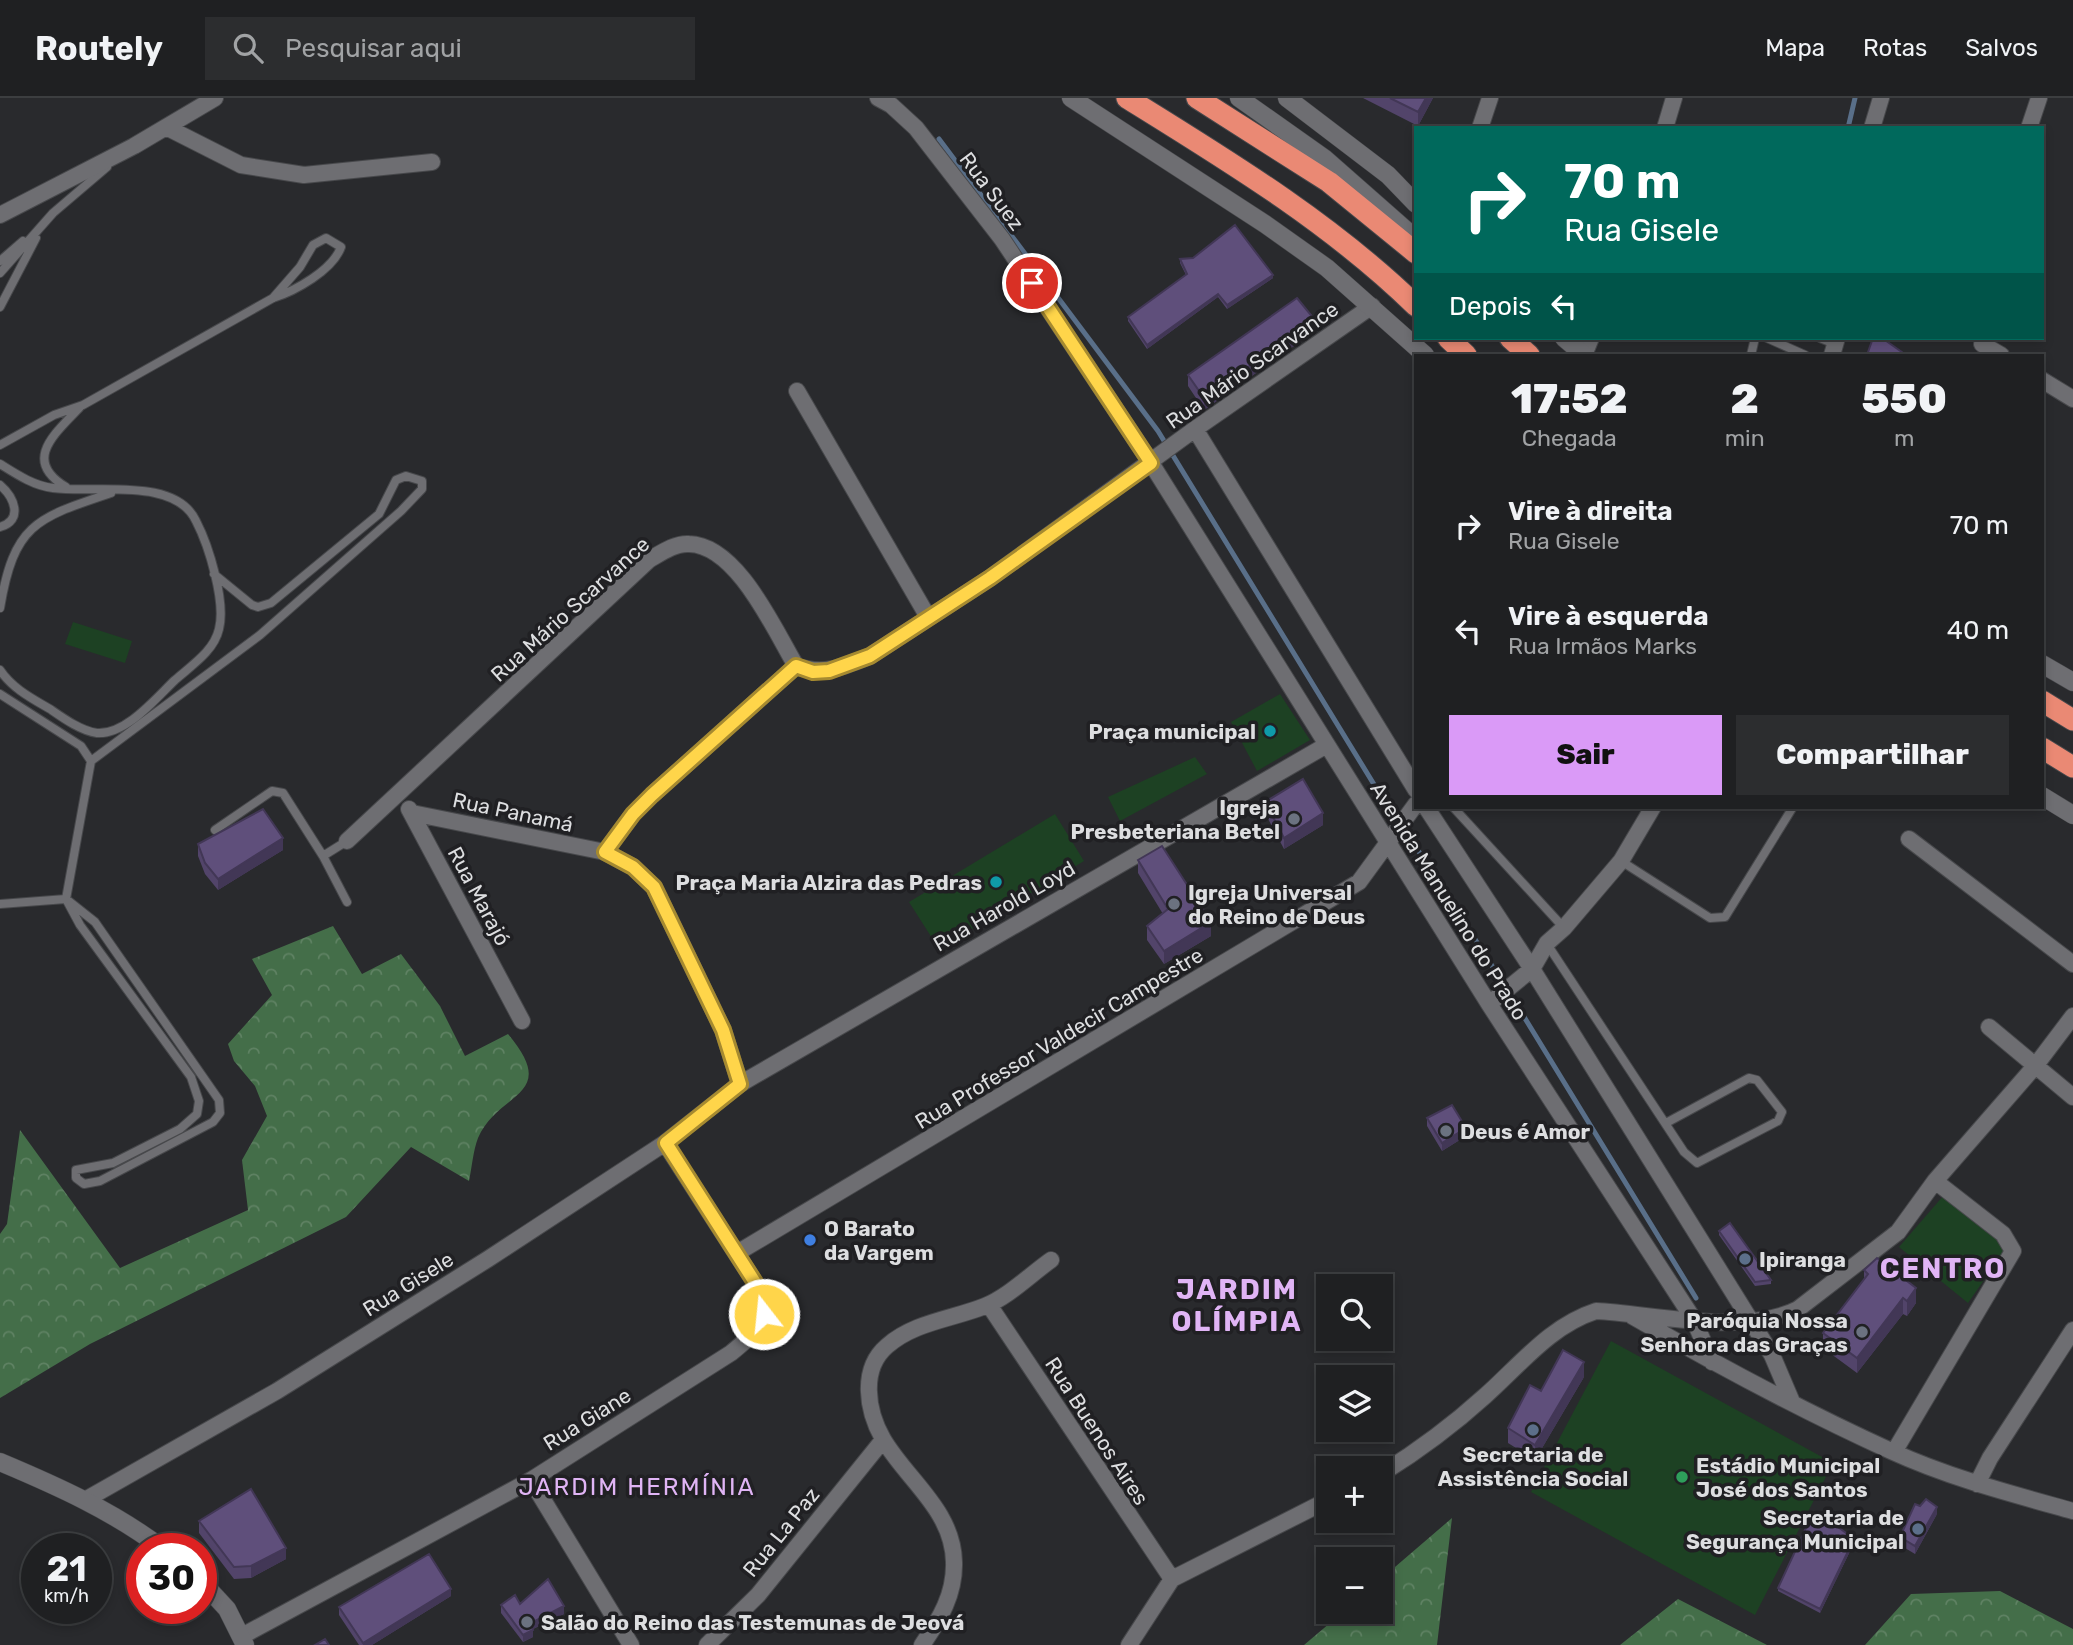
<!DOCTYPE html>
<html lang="pt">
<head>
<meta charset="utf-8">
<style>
	:root { --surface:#1f2022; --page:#2c2d2f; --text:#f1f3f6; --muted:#a1a3a5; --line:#3c3e40; --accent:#da9af7 }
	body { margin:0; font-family:Rubik,sans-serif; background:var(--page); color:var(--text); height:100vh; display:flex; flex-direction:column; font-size:26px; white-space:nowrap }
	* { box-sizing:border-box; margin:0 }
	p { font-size:23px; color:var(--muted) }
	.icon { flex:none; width:38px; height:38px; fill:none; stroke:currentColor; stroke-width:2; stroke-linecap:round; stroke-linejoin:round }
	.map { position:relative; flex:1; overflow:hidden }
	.drawer { position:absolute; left:1414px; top:256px; width:630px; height:455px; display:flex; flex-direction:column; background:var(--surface); border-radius:0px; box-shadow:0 4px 10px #0003,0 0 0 2px var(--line) }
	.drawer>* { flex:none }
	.guide { position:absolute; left:1414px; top:28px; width:630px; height:214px; border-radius:0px; box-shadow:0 4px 10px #0003,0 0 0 2px var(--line); background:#00695c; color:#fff; overflow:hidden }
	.tools { position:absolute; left:1316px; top:1176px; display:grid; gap:14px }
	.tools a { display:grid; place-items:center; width:77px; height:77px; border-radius:0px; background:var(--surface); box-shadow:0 4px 10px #0003,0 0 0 2px var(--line); font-size:35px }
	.speed { position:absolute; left:21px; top:1435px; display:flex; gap:14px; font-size:35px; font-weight:700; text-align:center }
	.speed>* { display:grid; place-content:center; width:91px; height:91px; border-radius:50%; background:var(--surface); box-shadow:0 4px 10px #0003,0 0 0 2px var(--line); line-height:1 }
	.speed small { font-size:18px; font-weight:400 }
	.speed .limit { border:10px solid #d22; background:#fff; color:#111 }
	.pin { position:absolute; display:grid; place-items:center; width:60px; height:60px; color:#fff; margin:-30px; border:4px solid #fff; border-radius:50%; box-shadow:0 2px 7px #0007 }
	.me { position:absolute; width:77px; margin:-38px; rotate:344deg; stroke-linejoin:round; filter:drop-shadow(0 0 5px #0008) }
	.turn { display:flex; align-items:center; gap:24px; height:147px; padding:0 35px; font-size:32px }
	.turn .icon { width:91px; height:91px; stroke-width:2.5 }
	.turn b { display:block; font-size:49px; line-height:60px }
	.then { display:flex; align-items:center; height:66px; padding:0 35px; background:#0003; gap:14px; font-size:26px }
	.eta { display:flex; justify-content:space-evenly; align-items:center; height:119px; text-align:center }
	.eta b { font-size:42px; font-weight:800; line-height:49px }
	.cta { display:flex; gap:14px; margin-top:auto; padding:14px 35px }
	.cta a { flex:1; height:80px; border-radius:0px; background:var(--accent); color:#111; font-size:28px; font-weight:800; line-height:80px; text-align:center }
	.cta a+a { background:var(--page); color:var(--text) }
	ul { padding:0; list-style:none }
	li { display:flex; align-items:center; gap:21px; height:105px; padding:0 35px }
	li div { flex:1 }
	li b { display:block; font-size:26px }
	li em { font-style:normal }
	header { display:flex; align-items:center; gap:42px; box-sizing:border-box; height:98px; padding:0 35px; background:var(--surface); border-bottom:2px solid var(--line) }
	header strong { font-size:33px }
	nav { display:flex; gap:38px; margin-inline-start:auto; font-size:24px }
	.search { width:490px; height:63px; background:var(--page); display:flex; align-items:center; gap:18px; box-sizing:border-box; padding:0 24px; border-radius:0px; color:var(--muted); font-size:26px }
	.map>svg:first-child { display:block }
</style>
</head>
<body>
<header>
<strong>Routely</strong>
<div class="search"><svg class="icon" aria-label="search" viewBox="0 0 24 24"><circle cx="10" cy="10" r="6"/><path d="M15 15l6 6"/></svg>Pesquisar aqui</div>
<nav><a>Mapa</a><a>Rotas</a><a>Salvos</a></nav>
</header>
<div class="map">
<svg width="2073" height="1547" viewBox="0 0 2073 1547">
	<defs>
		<pattern id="forest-crowns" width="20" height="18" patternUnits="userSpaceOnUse" patternTransform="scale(1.75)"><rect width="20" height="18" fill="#446e49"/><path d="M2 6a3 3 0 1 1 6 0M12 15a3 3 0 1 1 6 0" fill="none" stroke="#5f8263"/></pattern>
	</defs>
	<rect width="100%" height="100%" fill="#292a2d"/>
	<path fill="url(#forest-crowns)" d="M 333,828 L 362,876 L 401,856 L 440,908 L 465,958 L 508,936 C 561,999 498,993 478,1040 C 473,1053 472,1069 469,1083 L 411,1049 L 346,1119 L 90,1246 L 0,1300 L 0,1136 L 7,1126 L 20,1032 L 120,1170 L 248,1112 L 242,1062 L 267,1018 L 255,988 L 234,963 L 228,946 L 272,897 L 252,861 Z
		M 1452,1420 L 1437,1547 L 1304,1547 L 1343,1514 L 1381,1514 L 1381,1481 Z
		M 2000,1493 L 2073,1531 L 2073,1547 L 1865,1547 L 1911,1496 Z
		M 1678,1501 L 1767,1547 L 1620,1547 Z"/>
	<path fill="#1d4123" d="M 73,524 L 132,543 L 125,565 L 65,546 Z
		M 1280,596 L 1310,642 L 1257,673 L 1231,624 Z
		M 1195,659 L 1207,676 L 1120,723 L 1108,699 Z
		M 1055,716 L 1084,763 L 939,851 L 909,804 Z
		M 1944,1097 L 2007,1149 L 1968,1205 L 1899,1149 Z
		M 1611,1243 L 1833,1365 L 1755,1517 L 1531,1394 Z"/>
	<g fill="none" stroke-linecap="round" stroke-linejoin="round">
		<path stroke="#596f89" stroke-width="5" d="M 1848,30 L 1855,0
			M 939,41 L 1158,333 L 1389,711
			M 1412,743 L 1496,874
			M 1518,909 L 1696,1200"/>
		<defs>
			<path id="lane" d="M 0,163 L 23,143
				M 0,175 L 53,115 L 107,69
				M 0,209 L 36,140
				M 1767,240 L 1805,257
				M 1820,240 L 1835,246
				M 1751,257 L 1755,240
				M 0,347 L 54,317 L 83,307 L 273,200 C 295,193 333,172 341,149 L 326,140 L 313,147 L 300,169 L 273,200
				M 0,366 C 16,376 34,388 53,390 C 94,396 175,378 196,423 C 209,448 226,504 219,531 C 214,553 192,567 175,582 C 156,600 126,637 97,635 C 81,633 63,620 50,611 C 31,600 12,590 0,572
				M 0,387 C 14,399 24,422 0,429
				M 66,389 C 21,362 56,335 80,309
				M 0,510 C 14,426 36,420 111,395
				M 0,596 L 81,648 L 91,663
				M 1453,709 L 1564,830
				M 215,732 L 272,693 L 283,695 L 323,758 L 347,804
				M 323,758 L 347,743
				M 1621,763 L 1710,820 L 1725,819 L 1793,709
				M 0,806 L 66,801 L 95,824 L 219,1002 L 220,1015 L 213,1024 L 100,1083 L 84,1086 L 76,1080 L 76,1072 L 113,1065 L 180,1031 L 197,1016 L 199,1003 L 191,979 L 80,827 L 66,801 L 91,663 L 260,537 L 401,413 L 422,391 L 422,383 L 406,378 L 396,382 L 379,416 L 271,505 L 258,509 L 252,507 L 214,476
				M 1547,846 L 1684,1054 L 1697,1065 L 1778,1023 L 1782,1014 L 1757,982 L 1749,980 L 1666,1025"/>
			<path id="street" d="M 878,0 L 891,7 L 916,30 L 1002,141 L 1151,365 L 1489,906 L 1694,1222 L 1712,1264
				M 166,29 L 241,67 L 304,77 L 432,64
				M 1480,30 L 1490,0
				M 1665,30 L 1674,0
				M 1872,30 L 1881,0
				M 2029,30 L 2039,0
				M 0,117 L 134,48 L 215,0
				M 1982,246 L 2001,257
				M 1584,257 L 1591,240
				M 1832,257 L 1837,240
				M 2042,282 L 2073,301
				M 797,293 L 928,519
				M 1195,331 L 1416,692
				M 1426,709 L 1532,871 L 1772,1257 L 1792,1304
				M 409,711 L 522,923
				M 412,715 L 605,754 L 633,769 L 654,789 L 723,932 L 740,986
				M 1909,741 L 2073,866
				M 347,743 L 649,462 C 661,455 675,445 689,446 C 737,447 774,531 796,568 C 824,578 843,569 870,558 L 990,480 L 1195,331 L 1372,208
				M 605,754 L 633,716 L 652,697 L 796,568
				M 1489,906 L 1532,871 L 1547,845 L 1564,830 L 1621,763 L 1653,709
				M 1989,929 L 2073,999
				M 737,1155 L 1359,784 L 1416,706
				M 989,1207 L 1172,1481
				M 1632,1218 C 1717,1267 1803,1313 1891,1353 C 1950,1380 2012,1396 2073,1413
				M 1894,1354 L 2013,1153 L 2003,1136 L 1935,1083
				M 1381,1376 C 1418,1353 1453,1327 1485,1298 C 1521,1266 1550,1228 1596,1213 C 1654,1216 1746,1238 1798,1211 L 1898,1134 L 1935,1083 L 2036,967 L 2073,918
				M 531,1382 L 631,1547
				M 1977,1386 L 1990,1360 L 2073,1232
				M 85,1402 L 277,1293 L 488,1161 L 665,1045 L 740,986 L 1325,648
				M 242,1538 L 531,1382 L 731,1255 C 753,1237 765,1227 763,1197 L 665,1045
				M 707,1547 L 758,1497 L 883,1342
				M 922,1547 C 940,1521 955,1496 954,1464 C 953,1412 907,1382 883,1341 C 867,1313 860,1271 887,1248 C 914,1224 953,1221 985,1208 C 1008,1199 1031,1176 1051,1162
				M 1129,1547 L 1172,1481 L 1328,1402"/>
			<path id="secondary" d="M 1071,0 L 1265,126 L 1327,170 L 1425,257
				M 1239,0 L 1324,60 L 1416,141
				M 1287,0 L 1388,77 L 1416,106
				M 1564,240 L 1584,257
				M 2042,566 L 2073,584
				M 2042,698 L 2073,717
				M 0,1364 C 57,1388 113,1413 163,1451
				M 201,1483 L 227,1511 L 245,1547"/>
			<path id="highway" d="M 1127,0 C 1227,62 1331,125 1416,208
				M 1197,0 L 1329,84 L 1416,155
				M 1448,240 L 1466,257
				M 1510,240 L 1529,257
				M 2042,603 L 2073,622
				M 2042,650 L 2073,669"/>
		</defs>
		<use href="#lane" stroke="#47484b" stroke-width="10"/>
		<use href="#street" stroke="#47484b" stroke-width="18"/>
		<use href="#secondary" stroke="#47484b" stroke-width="19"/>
		<use href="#highway" stroke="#47484b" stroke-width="23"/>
		<use href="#lane" stroke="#6e6e72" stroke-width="8"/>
		<use href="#street" stroke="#6e6e72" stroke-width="16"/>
		<use href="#secondary" stroke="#6e6e72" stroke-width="18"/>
		<use href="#highway" stroke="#ea8974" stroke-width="21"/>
	</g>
	<path fill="#52446a" d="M 1363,0 L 1433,0 L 1418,28 Z
		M 1180,161 L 1273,180 L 1227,211 L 1218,199 L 1147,251 L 1128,223 L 1128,219 L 1186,177 L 1180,165 Z
		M 1315,233 L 1204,312 L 1188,288 L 1188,277 Z
		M 1265,704 L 1323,727 L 1284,751 L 1265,715 Z
		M 198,746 L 283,752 L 218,792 L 205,776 L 198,758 Z
		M 1138,762 L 1211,838 L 1164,866 L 1147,842 L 1147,828 L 1163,816 L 1138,775 Z
		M 1427,1020 L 1466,1038 L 1442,1053 L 1427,1028 Z
		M 1719,1133 L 1771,1182 L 1771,1186 L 1755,1188 L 1719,1137 Z
		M 1864,1172 L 1916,1205 L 1907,1218 L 1903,1216 L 1857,1275 L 1823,1250 L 1823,1235 L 1864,1181 Z
		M 1584,1279 L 1535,1362 L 1508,1345 L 1508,1330 L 1541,1293 Z
		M 1937,1416 L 1915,1456 L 1900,1447 L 1900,1439 Z
		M 199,1423 L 286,1461 L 251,1480 L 234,1481 L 199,1435 Z
		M 1854,1445 L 1820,1515 L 1778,1493 L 1778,1490 Z
		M 451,1498 L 372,1547 L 359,1547 L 339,1517 L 339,1509 Z
		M 520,1506 L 564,1516 L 533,1531 L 533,1539 L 523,1544 L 501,1515 L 501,1507 Z"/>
	<path fill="#423756" d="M 1426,0 L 1433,0 L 1418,28 L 1418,14 Z
		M 1273,177 L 1273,180 L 1227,211 L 1227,207 Z
		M 1218,196 L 1218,199 L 1147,251 L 1147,247 Z
		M 1315,222 L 1315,233 L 1204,312 L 1204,300 Z
		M 1323,715 L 1323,727 L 1284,751 L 1284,740 Z
		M 283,740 L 283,752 L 218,792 L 218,781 Z
		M 1211,824 L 1211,838 L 1164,866 L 1164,853 Z
		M 1466,1030 L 1466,1038 L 1442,1053 L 1442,1045 Z
		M 1916,1190 L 1916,1205 L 1907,1218 L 1907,1203 Z
		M 1903,1200 L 1903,1216 L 1857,1275 L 1857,1260 Z
		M 1584,1264 L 1584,1279 L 1535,1362 L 1535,1347 Z
		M 1937,1409 L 1937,1416 L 1915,1456 L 1915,1448 Z
		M 1854,1441 L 1854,1445 L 1820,1515 L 1820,1511 Z
		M 286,1450 L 286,1461 L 251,1480 L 251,1468 Z
		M 451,1491 L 451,1498 L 372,1547 L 363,1547 L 363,1545 Z
		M 564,1508 L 564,1516 L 531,1532 L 531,1525 Z
		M 533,1532 L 533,1539 L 523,1544 L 523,1537 Z"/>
	<path fill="#5f4f7b" stroke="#423756" stroke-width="2" d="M 1390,0 L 1426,0 L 1418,14 Z
		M 1235,127 L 1273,177 L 1227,207 L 1218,196 L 1147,247 L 1128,219 L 1187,176 L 1180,161 L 1193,160 Z
		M 1297,200 L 1315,222 L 1204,300 L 1188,277 Z
		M 1873,240 L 1882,240 L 1906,257 L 1867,257 Z
		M 1303,681 L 1323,715 L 1284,740 L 1265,704 Z
		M 263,711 L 283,740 L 218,781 L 205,765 L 198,746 Z
		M 1162,748 L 1211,824 L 1164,853 L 1147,828 L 1168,811 L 1138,762 Z
		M 1452,1007 L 1466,1030 L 1442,1045 L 1427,1020 Z
		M 1730,1125 L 1771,1182 L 1755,1184 L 1719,1133 Z
		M 1877,1160 L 1916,1190 L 1907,1203 L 1903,1200 L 1857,1260 L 1823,1235 L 1868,1176 L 1864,1172 Z
		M 1563,1252 L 1584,1264 L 1535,1347 L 1508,1330 L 1530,1287 L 1541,1293 Z
		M 251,1391 L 286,1450 L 251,1468 L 234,1469 L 199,1423 Z
		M 1926,1401 L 1937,1409 L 1915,1448 L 1900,1439 L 1915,1406 L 1920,1408 Z
		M 1812,1417 L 1834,1426 L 1854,1441 L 1820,1511 L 1778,1490 Z
		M 429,1456 L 451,1491 L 363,1545 L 339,1509 Z
		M 548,1481 L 564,1508 L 531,1525 L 533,1532 L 523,1537 L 501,1507 L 515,1497 L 520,1506 Z
		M 325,1541 L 329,1547 L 315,1547 Z"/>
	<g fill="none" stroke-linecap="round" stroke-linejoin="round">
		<defs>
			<path id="route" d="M 764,1216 L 763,1197 L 666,1045 L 740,986 L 723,932 L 654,789 L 633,769 L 605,754 L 633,716 L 652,697 L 796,568 L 813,574 L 829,573 L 870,558 L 990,480 L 1151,365 L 1032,185"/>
		</defs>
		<use href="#route" stroke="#a68a30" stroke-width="18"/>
		<use href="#route" stroke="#ffd54a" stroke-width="12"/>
	</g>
	<g fill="#0f9aa8" stroke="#202023" stroke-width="2.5">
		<circle cx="1270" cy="633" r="7"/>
		<circle cx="996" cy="784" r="7"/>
	</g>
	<g fill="#6b7280" stroke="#202023" stroke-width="2.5">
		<circle cx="1294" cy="721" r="7"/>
		<circle cx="1174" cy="806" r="7"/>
		<circle cx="1446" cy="1033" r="7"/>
		<circle cx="1862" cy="1234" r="7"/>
		<circle cx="527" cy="1524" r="7"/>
	</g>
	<circle fill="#3f7fe0" stroke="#202023" stroke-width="2.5" cx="810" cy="1142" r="7"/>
	<g fill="#5c6f8a" stroke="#202023" stroke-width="2.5">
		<circle cx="1745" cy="1161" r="7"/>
		<circle cx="1533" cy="1332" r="7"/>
		<circle cx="1918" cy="1431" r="7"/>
	</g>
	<circle fill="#2e9e5b" stroke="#202023" stroke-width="2.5" cx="1682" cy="1379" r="7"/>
	<g text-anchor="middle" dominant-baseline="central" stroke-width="7" stroke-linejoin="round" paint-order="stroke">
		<g font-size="21" fill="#dddee0" stroke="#202023">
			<text transform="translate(992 93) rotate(53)">Rua Suez</text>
			<text transform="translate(1252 267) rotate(-35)">Rua Mário Scarvance</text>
			<text transform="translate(570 511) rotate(-42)">Rua Mário Scarvance</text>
			<text transform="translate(513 714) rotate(12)">Rua Panamá</text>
			<text transform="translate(479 798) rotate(62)">Rua Marajó</text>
			<text transform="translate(1449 803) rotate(58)">Avenida Manuelino do Prado</text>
			<text transform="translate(1004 808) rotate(-30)">Rua Harold Loyd</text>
			<text transform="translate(1059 940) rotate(-31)">Rua Professor Valdecir Campestre</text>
			<text transform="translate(408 1186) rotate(-32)">Rua Gisele</text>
			<text transform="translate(587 1321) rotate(-32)">Rua Giane</text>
			<text transform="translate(1097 1333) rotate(57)">Rua Buenos Aires</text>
			<text transform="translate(781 1434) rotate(-51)">Rua La Paz</text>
		</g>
		<g font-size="21" font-weight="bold" fill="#dddee0" stroke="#202023" text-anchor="start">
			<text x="1256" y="633" text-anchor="end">Praça municipal</text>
			<text x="1280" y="709" text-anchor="end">Igreja<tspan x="1280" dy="24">Presbeteriana Betel</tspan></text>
			<text x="982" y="784" text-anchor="end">Praça Maria Alzira das Pedras</text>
			<text x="1188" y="794">Igreja Universal<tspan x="1188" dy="24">do Reino de Deus</tspan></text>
			<text x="1460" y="1033">Deus é Amor</text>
			<text x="824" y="1130">O Barato<tspan x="824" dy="24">da Vargem</tspan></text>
			<text x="1759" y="1161">Ipiranga</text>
			<text x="1848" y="1222" text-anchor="end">Paróquia Nossa<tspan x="1848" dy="24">Senhora das Graças</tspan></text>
			<text x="1533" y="1356" text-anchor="middle">Secretaria de<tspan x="1533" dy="24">Assistência Social</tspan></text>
			<text x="1696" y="1367">Estádio Municipal<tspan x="1696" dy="24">José dos Santos</tspan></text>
			<text x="1904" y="1419" text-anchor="end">Secretaria de<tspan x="1904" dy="24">Segurança Municipal</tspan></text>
			<text x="541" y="1524">Salão do Reino das Testemunas de Jeová</text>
		</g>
		<g font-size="24" letter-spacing="2" fill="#e0b4f5" stroke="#202023">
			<text x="637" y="1389">JARDIM HERMÍNIA</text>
		</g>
		<g font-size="28" font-weight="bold" letter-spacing="2" fill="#e0b4f5" stroke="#202023">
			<text x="1943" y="1170">CENTRO</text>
			<text x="1237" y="1191">JARDIM<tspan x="1237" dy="32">OLÍMPIA</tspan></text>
		</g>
	</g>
</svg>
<div class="tools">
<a><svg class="icon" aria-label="search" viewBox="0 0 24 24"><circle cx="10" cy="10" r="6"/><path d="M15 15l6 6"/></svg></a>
<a><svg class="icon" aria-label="layers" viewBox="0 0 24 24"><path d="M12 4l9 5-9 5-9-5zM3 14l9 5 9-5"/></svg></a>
<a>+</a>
<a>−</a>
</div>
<div class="speed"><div>21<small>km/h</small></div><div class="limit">30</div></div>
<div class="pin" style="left:1032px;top:185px;background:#d93025"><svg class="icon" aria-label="arrive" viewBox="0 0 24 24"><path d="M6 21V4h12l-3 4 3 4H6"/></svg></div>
<svg class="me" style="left:764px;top:1216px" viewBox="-20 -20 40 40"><circle r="17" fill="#ffd54a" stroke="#fff" stroke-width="3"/><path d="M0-11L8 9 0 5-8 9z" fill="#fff"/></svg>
<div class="guide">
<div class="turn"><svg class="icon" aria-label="right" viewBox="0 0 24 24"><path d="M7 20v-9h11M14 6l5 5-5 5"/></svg><div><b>70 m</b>Rua Gisele</div></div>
<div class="then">Depois<svg class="icon" aria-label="left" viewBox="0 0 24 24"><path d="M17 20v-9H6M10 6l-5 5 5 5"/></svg></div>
</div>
<section class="drawer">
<div class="eta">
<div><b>17:52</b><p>Chegada</p></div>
<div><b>2</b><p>min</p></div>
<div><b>550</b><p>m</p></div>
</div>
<ul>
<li><svg class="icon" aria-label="right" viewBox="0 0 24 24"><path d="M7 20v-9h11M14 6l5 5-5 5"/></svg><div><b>Vire à direita</b><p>Rua Gisele</p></div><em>70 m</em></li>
<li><svg class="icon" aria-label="left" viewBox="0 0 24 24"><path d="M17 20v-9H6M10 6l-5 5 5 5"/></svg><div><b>Vire à esquerda</b><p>Rua Irmãos Marks</p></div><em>40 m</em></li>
</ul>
<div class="cta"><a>Sair</a><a>Compartilhar</a></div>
</section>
</div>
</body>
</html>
